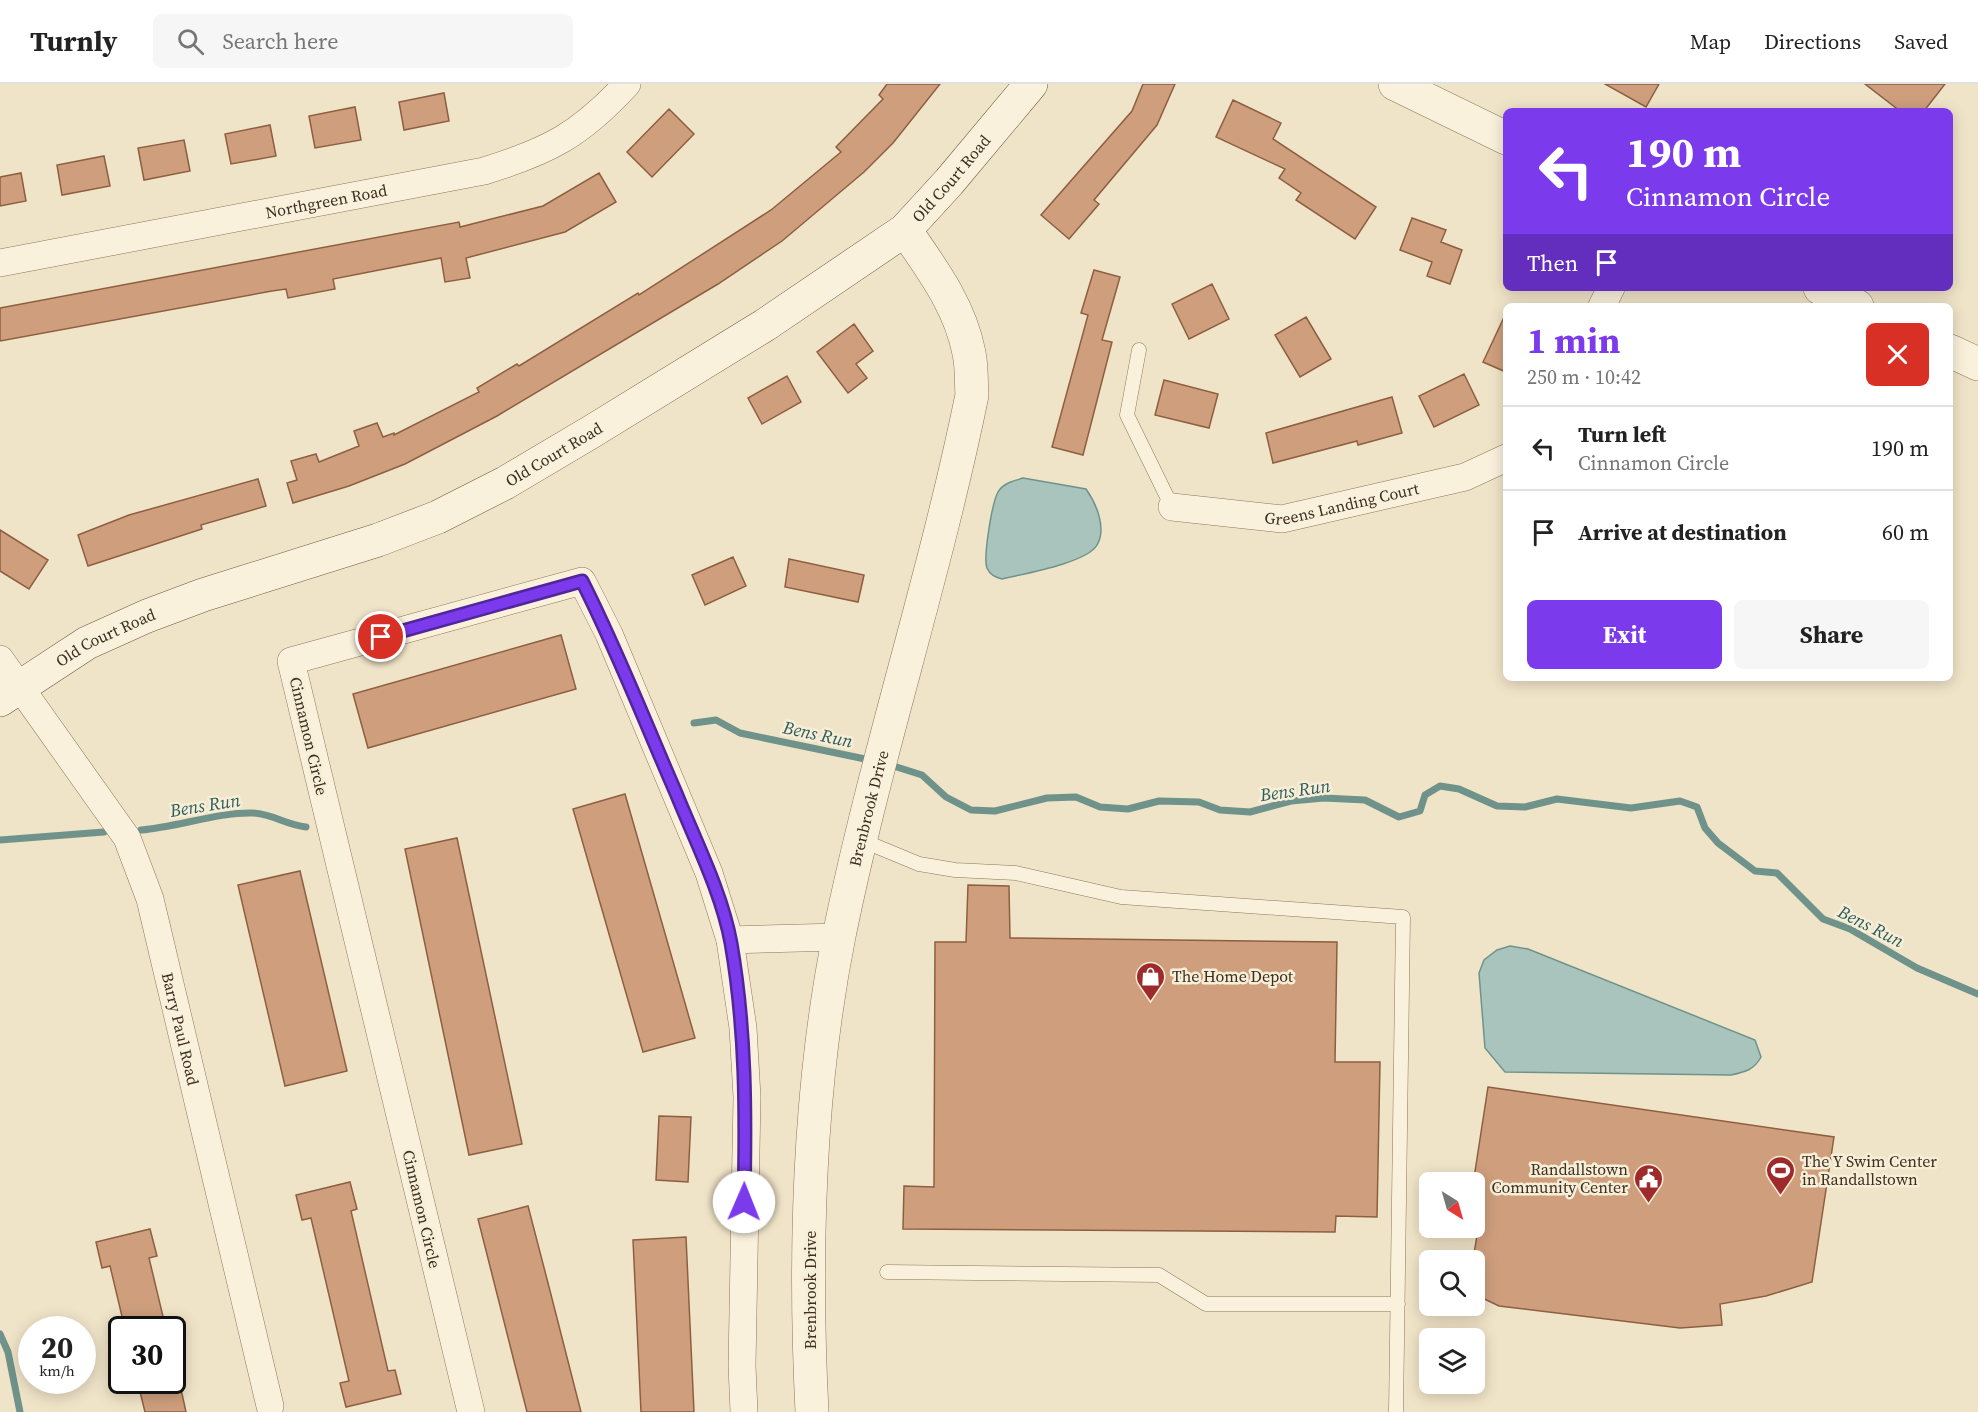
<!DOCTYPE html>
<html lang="en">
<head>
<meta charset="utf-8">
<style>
	:root { --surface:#fff; --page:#f6f6f6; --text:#222; --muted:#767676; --line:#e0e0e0; --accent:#7c3aed }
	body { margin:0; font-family:"Source Serif 4",serif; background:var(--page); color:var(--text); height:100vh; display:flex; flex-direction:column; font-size:22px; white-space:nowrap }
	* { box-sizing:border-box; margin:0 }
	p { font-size:20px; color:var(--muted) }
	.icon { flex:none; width:33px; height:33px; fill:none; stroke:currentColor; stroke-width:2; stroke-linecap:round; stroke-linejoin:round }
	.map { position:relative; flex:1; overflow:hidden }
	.panel { position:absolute; left:1503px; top:219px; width:450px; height:378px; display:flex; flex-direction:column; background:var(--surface); border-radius:9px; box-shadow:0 3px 15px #0003 }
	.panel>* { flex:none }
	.hud { position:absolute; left:1503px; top:24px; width:450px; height:183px; border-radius:9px; box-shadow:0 3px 15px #0003; background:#7c3aed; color:#fff; overflow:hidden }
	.needle { width:39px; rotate:143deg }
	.fabs { position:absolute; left:1419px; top:1088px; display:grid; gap:12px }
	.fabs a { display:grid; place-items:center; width:66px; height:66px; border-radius:9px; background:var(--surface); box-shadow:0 3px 15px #0003; font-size:30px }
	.speed { position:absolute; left:18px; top:1232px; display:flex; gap:12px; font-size:30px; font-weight:700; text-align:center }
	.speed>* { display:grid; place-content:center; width:78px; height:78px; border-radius:50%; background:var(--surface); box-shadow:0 3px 15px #0003; line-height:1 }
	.speed small { font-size:15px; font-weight:400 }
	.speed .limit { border:3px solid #111; border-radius:9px; background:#fff; color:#111 }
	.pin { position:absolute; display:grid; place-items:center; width:51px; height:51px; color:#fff; margin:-26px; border:3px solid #fff; border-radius:50%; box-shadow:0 2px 6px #0007 }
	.me { position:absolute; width:66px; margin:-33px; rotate:1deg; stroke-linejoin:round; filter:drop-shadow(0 0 4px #0008) }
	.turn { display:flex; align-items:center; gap:21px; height:126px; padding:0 24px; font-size:27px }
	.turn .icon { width:78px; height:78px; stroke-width:2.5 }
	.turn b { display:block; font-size:42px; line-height:51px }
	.then { display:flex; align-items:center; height:57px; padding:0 24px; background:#0003; gap:12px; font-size:22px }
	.round { display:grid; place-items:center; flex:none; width:63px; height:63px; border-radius:9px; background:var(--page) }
	.summary { display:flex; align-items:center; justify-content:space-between; height:102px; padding:0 24px }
	h1 { font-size:36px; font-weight:700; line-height:45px; color:var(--accent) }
	.action { display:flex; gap:12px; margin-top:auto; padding:12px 24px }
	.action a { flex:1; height:69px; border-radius:9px; background:var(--accent); color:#fff; font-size:24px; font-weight:700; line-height:69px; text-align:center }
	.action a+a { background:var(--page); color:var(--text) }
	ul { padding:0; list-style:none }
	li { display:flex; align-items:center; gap:18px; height:84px; padding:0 24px; border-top:2px solid var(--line) }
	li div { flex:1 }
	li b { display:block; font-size:22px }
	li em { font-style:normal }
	header { display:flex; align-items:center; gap:36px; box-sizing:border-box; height:84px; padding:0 30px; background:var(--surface); border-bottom:2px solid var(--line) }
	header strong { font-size:28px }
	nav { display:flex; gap:33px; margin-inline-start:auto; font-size:21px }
	.search { width:420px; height:54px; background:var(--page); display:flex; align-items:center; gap:15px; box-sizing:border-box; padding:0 21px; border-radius:9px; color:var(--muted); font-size:22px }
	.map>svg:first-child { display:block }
</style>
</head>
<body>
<header>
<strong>Turnly</strong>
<div class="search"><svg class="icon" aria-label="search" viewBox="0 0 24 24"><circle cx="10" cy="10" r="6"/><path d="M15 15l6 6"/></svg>Search here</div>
<nav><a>Map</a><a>Directions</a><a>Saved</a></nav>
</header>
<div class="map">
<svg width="1978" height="1328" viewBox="0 0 1978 1328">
	<rect width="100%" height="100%" fill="#f0e4c8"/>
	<path fill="#a9c4bc" stroke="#6f938a" stroke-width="1.5" d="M 1023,394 L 1086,405 C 1096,419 1107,444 1097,461 C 1087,479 1022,490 1002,495 C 995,493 990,491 987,484 C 983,473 992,419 998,408 C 1003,399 1014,397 1023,394 Z
		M 1510,862 L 1528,865 L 1755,956 L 1761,973 C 1754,986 1745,988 1731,991 L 1505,988 L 1485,964 L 1479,889 L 1484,876 L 1497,866 Z"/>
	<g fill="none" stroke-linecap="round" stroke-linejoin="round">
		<path stroke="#6f938a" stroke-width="7" d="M 694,639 L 716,636 L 740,649 L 870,676
			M 887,680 L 922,691 L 946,713 L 971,726 L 995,727 L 1047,714 L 1076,713 L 1100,723 L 1128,725 L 1159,717 L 1199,718 L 1220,726 L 1250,728 L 1291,717 L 1324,714 L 1365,716 L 1399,733 L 1420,727 L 1425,711 L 1440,702 L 1459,705 L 1497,722 L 1525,723 L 1557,715 L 1631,724 L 1680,717 L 1697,723 L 1705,744 L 1718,759 L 1755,787 L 1777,789 L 1823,835 L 1850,845 L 1917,884 L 1978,910
			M 141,746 C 177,743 219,728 253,729 C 273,730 286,741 306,743
			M 0,756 L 104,748
			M 0,1250 L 8,1268 L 20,1328"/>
	</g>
	<path fill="#cf9f7d" stroke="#8d5f41" stroke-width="1.5" d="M 887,0 L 940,0 L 893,59 L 864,88 L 782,157 L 718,200 L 497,332 L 405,380 L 349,402 L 293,419 L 287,399 L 297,396 L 291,377 L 316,370 L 319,378 L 359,362 L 354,347 L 377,339 L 383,353 L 394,349 L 394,351 L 479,308 L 477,304 L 517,280 L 519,282 L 638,209 L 639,211 L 771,126 L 841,68 L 836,63 L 883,15 L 879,11 Z
		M 1143,0 L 1175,0 L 1157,41 L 1094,116 L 1099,120 L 1069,155 L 1041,131 L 1132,27 Z
		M 1605,0 L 1659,0 L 1646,23 Z
		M 1865,0 L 1945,0 L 1924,27 L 1900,27 Z
		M 444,9 L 449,37 L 404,46 L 399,18 Z
		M 1233,16 L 1281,39 L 1273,55 L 1376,123 L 1355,155 L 1296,116 L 1301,109 L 1279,94 L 1285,85 L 1216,53 Z
		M 355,23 L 361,56 L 315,64 L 309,32 Z
		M 669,25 L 694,50 L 652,93 L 627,68 Z
		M 270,41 L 276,72 L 231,80 L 225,50 Z
		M 184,56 L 190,87 L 144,96 L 138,64 Z
		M 104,72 L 110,102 L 62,111 L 57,81 Z
		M 21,89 L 26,117 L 0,122 L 0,93 Z
		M 599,89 L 616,118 L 565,148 L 466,174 L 470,194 L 445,198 L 441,174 L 333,195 L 335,205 L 288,214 L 286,205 L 272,207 L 0,257 L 0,224 L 459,138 L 460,143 L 543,122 Z
		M 1412,134 L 1446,146 L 1441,158 L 1462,166 L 1450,200 L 1427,192 L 1432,178 L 1400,166 Z
		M 1094,186 L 1120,193 L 1102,256 L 1112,258 L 1083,371 L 1052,363 L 1088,231 L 1081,229 Z
		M 1212,200 L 1229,235 L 1189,255 L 1172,220 Z
		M 1506,229 L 1506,288 L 1483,278 Z
		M 1306,233 L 1331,275 L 1300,293 L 1275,251 Z
		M 854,240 L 873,267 L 856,280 L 867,294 L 848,309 L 817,268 Z
		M 1464,290 L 1479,321 L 1434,343 L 1419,312 Z
		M 787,292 L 801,318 L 762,340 L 748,314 Z
		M 1164,296 L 1218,310 L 1209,344 L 1155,331 Z
		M 1392,313 L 1402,349 L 1358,361 L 1357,357 L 1273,379 L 1266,349 Z
		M 258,395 L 266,422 L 201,441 L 202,445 L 88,482 L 78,451 L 129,431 Z
		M 0,446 L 48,476 L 29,505 L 0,487 Z
		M 733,473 L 746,502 L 705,521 L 692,491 Z
		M 789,475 L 864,491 L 858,518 L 785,503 Z
		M 561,551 L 576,605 L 368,664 L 353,610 Z
		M 625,710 L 695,954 L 643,968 L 573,725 Z
		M 457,754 L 522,1060 L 469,1071 L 405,765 Z
		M 300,787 L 347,987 L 285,1002 L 238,801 Z
		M 968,801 L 1009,802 L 1010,854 L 1337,858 L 1335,978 L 1380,978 L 1377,1133 L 1336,1132 L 1335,1148 L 903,1145 L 904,1102 L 934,1103 L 935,858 L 966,858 Z
		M 1488,1003 L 1834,1053 L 1812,1198 L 1766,1212 L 1720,1220 L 1722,1241 L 1680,1244 L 1499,1222 L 1474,1210 L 1474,1170 L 1478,1145 L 1474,1145 L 1474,1094 Z
		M 659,1032 L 691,1033 L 688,1098 L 656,1096 Z
		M 350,1098 L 357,1125 L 351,1127 L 388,1287 L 395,1286 L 401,1310 L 346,1323 L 340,1299 L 349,1297 L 311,1134 L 302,1136 L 296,1111 Z
		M 528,1122 L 548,1199 L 581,1328 L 527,1328 L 516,1285 L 478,1135 Z
		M 150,1145 L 157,1172 L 149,1174 L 166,1245 L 125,1245 L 110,1182 L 102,1184 L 96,1158 Z
		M 686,1153 L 694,1328 L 641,1328 L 633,1156 Z
		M 137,1296 L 179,1296 L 186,1328 L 145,1328 Z"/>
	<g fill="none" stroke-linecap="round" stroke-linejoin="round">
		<defs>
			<path id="service" d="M 1139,266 L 1127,331 L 1172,423
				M 861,756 L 919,780 L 955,786 L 1016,789 L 1121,813 L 1403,833 L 1396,1328
				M 887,1188 L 1159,1191 L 1206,1220 L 1398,1220"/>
			<g id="minor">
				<path id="s1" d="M 0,179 L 484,87 C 549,67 580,51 627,0"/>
				<path d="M 1602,222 L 1611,204"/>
				<path id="s2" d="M 1172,423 L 1282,435 L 1465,393 L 1506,374"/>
				<path id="s3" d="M 0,575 L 127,754 L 150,815 L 270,1322"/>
				<path d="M 730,856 L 839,853"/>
				<path d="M 471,1328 L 291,577 L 582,497 L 609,550 L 709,789 L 730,856 L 743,944 L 747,1013 L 742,1282 L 744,1328"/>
			</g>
			<g id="tertiary">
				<path d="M 1395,0 L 1506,54"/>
				<path d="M 1820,204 L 1857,222"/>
				<path d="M 1950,267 L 1978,280"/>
				<path id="s4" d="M 812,1328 C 804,1170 808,1007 839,852 C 876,670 935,493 972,311 C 971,298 972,283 969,269 C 960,222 932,185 905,146"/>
			</g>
			<g id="secondary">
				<path id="s5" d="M 0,616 L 87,559 L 147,532 L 203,511 L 378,456 L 438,433 L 505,399 L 591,348 L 765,241 L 905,146 L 949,98 L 1031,0"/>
			</g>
		</defs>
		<use href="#service" stroke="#8d765c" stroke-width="15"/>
		<use href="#minor" stroke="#8d765c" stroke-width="28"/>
		<use href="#tertiary" stroke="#8d765c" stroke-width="34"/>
		<use href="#secondary" stroke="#6f573f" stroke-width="34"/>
		<use href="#service" stroke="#faf1dc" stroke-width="14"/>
		<use href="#minor" stroke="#faf1dc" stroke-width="27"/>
		<use href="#tertiary" stroke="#faf1dc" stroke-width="33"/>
		<use href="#secondary" stroke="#faf1dc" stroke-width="33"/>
	</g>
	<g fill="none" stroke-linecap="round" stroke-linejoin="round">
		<defs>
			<path id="route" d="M 381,553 L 582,497 C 617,566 645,638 676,709 C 695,756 722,809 731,859 C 746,945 746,1030 744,1118"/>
		</defs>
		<use href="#route" stroke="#51269a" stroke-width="15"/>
		<use href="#route" stroke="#7c3aed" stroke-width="10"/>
	</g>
	<defs>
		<symbol id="shop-pin" viewBox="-11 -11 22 30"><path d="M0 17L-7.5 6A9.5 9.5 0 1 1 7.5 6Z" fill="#9e2a2b" stroke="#f7eed8"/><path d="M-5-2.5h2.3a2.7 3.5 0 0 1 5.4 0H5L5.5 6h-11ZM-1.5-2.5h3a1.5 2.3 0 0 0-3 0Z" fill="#fff"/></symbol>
		<symbol id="stadium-pin" viewBox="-11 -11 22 30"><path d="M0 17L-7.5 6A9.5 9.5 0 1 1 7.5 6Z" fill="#9e2a2b" stroke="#f7eed8"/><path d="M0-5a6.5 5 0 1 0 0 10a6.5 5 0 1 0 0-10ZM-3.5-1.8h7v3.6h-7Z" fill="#fff"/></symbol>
		<symbol id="civic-pin" viewBox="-11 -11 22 30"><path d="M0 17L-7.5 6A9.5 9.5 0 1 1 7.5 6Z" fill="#9e2a2b" stroke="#f7eed8"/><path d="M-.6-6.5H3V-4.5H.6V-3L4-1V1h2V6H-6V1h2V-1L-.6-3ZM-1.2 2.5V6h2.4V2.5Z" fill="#fff"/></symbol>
	</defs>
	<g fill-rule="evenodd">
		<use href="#shop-pin" x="1134" y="876" width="33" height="45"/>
		<use href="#stadium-pin" x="1764" y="1070" width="33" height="45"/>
		<use href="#civic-pin" x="1632" y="1078" width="33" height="45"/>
	</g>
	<g text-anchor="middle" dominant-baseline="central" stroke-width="5" stroke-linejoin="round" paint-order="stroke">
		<g font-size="16" fill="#3d2e20" stroke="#f7eed8">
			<text stroke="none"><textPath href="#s5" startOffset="1095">Old Court Road</textPath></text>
			<text stroke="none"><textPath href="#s1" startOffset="332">Northgreen Road</textPath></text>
			<text stroke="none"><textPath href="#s5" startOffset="609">Old Court Road</textPath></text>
			<text stroke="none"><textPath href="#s2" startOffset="172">Greens Landing Court</textPath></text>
			<text stroke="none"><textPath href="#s5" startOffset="123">Old Court Road</textPath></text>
			<text transform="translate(309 652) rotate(77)">Cinnamon Circle</text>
			<text stroke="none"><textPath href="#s4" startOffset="609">Brenbrook Drive</textPath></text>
			<text stroke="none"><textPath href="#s3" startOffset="418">Barry Paul Road</textPath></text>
			<text transform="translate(422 1125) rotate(77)">Cinnamon Circle</text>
			<text transform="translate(810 1206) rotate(-90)">Brenbrook Drive</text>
		</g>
		<g font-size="16" fill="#3d2e20" stroke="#f7eed8" text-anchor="start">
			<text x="1172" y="892">The Home Depot</text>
			<text x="1802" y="1077">The Y Swim Center<tspan x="1802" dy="18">in Randallstown</tspan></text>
			<text x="1628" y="1085" text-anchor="end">Randallstown<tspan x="1628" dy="18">Community Center</tspan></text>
		</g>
		<g font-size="18" font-style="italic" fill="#2f5d5a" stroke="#f7eed8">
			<text transform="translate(818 650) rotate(12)">Bens Run</text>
			<text transform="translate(1295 706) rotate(-8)">Bens Run</text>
			<text transform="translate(205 721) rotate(-9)">Bens Run</text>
			<text transform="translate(1871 842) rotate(27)">Bens Run</text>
		</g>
	</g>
</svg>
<div class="fabs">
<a><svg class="needle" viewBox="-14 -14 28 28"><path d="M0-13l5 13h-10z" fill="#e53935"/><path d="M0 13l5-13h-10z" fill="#767676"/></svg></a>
<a><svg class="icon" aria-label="search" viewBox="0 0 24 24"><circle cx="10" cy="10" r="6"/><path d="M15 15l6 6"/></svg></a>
<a><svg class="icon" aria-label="layers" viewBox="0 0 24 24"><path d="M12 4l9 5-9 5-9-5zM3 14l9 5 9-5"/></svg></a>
</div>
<div class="speed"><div>20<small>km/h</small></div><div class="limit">30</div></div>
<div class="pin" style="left:381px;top:553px;background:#d93025"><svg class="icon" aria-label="arrive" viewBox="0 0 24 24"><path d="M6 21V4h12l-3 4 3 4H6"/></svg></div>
<svg class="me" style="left:744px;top:1118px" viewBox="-20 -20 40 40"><circle r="19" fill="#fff"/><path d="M0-13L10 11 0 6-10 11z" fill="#7c3aed"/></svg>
<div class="hud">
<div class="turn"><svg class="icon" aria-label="left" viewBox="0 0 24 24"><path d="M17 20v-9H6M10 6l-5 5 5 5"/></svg><div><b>190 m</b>Cinnamon Circle</div></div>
<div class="then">Then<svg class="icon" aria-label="arrive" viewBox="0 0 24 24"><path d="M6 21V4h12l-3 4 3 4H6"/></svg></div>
</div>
<section class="panel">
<div class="summary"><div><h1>1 min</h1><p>250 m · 10:42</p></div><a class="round" style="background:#d93025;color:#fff"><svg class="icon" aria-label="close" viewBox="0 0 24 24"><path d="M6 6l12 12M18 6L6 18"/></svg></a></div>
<ul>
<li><svg class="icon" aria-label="left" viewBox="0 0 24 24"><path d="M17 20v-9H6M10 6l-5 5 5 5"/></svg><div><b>Turn left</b><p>Cinnamon Circle</p></div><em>190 m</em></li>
<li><svg class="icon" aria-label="arrive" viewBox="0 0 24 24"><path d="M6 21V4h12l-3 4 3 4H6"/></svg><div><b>Arrive at destination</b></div><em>60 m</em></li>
</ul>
<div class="action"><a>Exit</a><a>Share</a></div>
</section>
</div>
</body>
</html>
